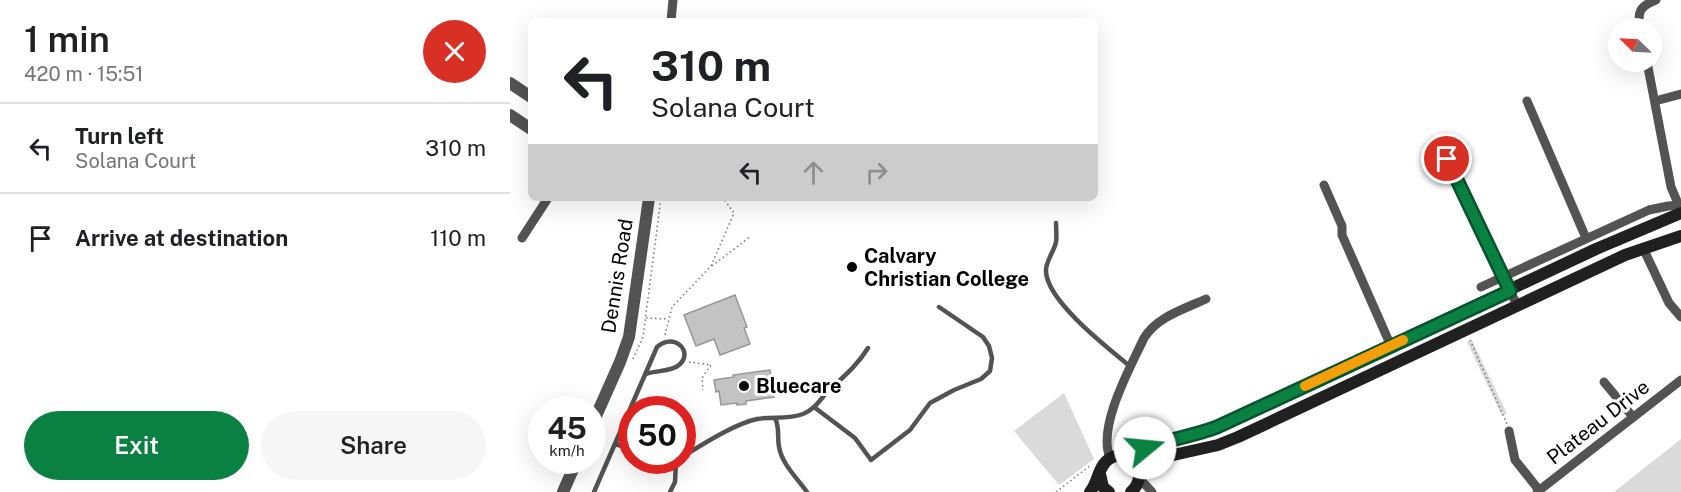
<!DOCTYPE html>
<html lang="en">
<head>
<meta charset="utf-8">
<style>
	:root { --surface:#fff; --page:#f6f6f6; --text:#202124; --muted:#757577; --line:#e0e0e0; --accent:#0b8043 }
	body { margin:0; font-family:"Public Sans",sans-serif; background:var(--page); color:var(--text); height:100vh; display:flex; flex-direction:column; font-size:22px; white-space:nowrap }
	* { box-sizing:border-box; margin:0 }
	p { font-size:20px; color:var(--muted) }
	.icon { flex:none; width:33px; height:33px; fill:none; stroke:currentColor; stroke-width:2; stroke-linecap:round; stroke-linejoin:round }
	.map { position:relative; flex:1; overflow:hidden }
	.details { display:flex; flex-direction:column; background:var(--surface); width:510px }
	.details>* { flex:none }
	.top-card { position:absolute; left:18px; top:18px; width:570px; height:183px; border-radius:9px; box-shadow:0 6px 24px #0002; background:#fff; color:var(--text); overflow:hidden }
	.needle { width:39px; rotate:294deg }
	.controls { position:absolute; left:1098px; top:18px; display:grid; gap:12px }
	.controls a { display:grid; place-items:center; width:54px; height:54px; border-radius:50%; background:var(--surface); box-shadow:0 6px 24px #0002; font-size:30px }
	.speed { position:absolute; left:18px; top:396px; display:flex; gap:12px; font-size:30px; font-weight:700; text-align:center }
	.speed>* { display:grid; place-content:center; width:78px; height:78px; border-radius:50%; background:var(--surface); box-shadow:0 6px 24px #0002; line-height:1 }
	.speed small { font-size:15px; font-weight:400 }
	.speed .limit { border:9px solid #d22; background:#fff; color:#111 }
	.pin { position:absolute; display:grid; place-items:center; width:51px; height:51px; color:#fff; margin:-26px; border:3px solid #fff; border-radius:50%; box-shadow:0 2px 6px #0007 }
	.me { position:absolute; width:66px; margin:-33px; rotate:73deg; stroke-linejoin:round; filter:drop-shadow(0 0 4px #0008) }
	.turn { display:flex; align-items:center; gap:21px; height:126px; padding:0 24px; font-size:27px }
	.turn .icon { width:78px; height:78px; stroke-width:2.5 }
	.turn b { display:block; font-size:42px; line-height:51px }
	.lanes { display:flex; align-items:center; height:57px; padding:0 24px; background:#0003; justify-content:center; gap:30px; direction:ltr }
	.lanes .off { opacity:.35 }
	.round { display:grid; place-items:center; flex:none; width:63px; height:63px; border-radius:32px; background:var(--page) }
	.headline { display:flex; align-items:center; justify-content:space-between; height:102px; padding:0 24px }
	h1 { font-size:36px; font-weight:600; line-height:45px }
	.cta { display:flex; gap:12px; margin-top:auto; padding:12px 24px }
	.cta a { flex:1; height:69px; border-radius:36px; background:var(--accent); color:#fff; font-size:24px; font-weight:600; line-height:69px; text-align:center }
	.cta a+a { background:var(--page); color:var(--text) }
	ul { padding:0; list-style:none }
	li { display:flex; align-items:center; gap:18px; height:90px; padding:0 24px; border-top:2px solid var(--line) }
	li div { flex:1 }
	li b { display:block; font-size:22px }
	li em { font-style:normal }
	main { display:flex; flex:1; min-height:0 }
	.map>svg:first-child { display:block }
</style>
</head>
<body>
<main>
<section class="details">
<div class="headline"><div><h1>1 min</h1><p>420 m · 15:51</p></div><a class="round" style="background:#d93025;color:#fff"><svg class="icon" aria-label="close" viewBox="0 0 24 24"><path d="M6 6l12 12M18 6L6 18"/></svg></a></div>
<ul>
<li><svg class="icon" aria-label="left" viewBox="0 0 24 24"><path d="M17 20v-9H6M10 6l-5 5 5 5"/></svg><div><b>Turn left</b><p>Solana Court</p></div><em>310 m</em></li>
<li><svg class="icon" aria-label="arrive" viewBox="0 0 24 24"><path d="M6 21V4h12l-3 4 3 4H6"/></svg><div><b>Arrive at destination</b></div><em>110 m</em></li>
</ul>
<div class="cta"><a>Exit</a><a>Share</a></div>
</section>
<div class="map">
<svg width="1171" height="492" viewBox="0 0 1171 492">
	<rect width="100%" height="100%" fill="#fff"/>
	<path fill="#dadada" d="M 962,340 L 997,414 L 992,416 L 957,342 Z
		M 554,393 L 584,459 L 549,485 L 504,431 Z
		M 1171,439 L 1171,492 L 1104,492 Z"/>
	<path fill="#c3c3c3" stroke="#979797" stroke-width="1.5" d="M 225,295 L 237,327 L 234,328 L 240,344 L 210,355 L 204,339 L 186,346 L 174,315 Z
		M 260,370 L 264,397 L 236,401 L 236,404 L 227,405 L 227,403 L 211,405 L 209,391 L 206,392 L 204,380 L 224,377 L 223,375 Z"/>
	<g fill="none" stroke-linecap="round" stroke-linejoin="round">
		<path stroke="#757575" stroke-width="1.5" stroke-dasharray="1.5 3" stroke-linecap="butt" d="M 202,266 L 241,236
			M 136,318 L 158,319
			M 155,335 L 162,307 L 201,266 L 224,213 L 213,198
			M 960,340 L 997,424
			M 123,359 L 133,337 L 151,198
			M 179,362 L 201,365 L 192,378 L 193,390
			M 82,451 L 92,430
			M 546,492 L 581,465"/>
		<path stroke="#535353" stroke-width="4.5" d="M 546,223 C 546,229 547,236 546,242 C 544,252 535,262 536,272 C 538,302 598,348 621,367
			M 304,407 L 345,438 L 361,460 L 400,430 L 420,403 L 444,390 L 471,379 L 480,371 L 482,358 L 479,346 L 473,337 L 429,307
			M 265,418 C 270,428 267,436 269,447 C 272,464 287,478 297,492
			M 105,444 L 122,449
			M 172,457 C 193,444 224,424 247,419 C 263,416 278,420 293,414 C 304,410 310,400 317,392 C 332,378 347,366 358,348
			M 84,492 L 147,347 C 165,331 184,353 169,365 C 161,372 146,370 136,374
			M 160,492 L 165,482 L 166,462 L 168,460"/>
		<path stroke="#535353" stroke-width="9" d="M 161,21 L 163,0
			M 1130,28 C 1127,12 1130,6 1146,0
			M 1137,62 L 1161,187 L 1167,201 L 1171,205
			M 1017,101 L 1076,238
			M 1145,101 L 1171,94
			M 927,141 L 1007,305
			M 814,185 L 832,226 L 832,235 L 881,346
			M 12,238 L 38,198
			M 1133,248 L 1159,303 L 1171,317
			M 971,287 L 1139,210 L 1158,206 L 1171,205
			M 1094,382 L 1123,417
			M 999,431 L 1005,460 L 1029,490
			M 600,458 C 587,427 620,368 634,338 C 647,317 674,309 696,299
			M 630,479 L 642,492
			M 1027,492 L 1171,380"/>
		<path stroke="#535353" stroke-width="12" d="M 0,83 L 21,97
			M 0,115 L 21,129
			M 82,425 L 110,362 L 119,337 L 139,198
			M 53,492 L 67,460"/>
		<path stroke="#202020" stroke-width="12" d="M 614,456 L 649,443 L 685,435 L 707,427 L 1086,249 L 1171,213
			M 630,473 L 646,462 L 659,456 L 708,445 L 728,437 L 1115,255 L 1171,236
			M 590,474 L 593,487 L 599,492
			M 580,492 C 588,483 588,466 599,459 C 620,445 641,474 621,492"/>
	</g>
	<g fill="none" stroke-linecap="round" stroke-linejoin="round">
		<defs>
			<path id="route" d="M 635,448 C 659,439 684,436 707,427 L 1000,291 L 937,159"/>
		</defs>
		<use href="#route" stroke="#07532c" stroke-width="15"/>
		<use href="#route" stroke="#0b8043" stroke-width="10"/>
		<path stroke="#f59e0b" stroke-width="10" d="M 795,386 L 893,340"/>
	</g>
	<g fill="#000" stroke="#fff" stroke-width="2">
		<circle cx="342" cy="267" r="6"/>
		<circle cx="234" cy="386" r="6"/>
	</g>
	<g text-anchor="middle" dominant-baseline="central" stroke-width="6" stroke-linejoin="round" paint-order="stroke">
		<g font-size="20" font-weight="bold" fill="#000" stroke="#fff" text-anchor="start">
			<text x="354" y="256">Calvary<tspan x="354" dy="23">Christian College</tspan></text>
			<text x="246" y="386">Bluecare</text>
		</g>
		<g font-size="20" fill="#000" stroke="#fff">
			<text transform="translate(107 276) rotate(-81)">Dennis Road</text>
			<text transform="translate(1088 422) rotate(-38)">Plateau Drive</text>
		</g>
	</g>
</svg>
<div class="controls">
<a><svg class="needle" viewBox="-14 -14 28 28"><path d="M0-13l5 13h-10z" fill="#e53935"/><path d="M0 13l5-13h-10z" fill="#757577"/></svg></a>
</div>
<div class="speed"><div>45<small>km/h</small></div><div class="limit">50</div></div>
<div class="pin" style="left:937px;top:159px;background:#d93025"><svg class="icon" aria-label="arrive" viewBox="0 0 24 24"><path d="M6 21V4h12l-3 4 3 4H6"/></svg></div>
<svg class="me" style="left:635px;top:448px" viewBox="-20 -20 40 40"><circle r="19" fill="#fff"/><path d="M0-13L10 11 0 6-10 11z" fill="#0b8043"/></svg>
<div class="top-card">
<div class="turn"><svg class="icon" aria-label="left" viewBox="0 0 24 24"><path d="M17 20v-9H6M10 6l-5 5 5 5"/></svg><div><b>310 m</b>Solana Court</div></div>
<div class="lanes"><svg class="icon" aria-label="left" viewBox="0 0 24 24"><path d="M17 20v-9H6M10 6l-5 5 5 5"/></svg><svg class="icon off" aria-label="ahead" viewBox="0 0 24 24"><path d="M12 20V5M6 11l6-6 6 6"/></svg><svg class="icon off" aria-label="right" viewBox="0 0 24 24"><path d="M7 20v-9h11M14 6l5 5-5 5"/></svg></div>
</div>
</div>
</main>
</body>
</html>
